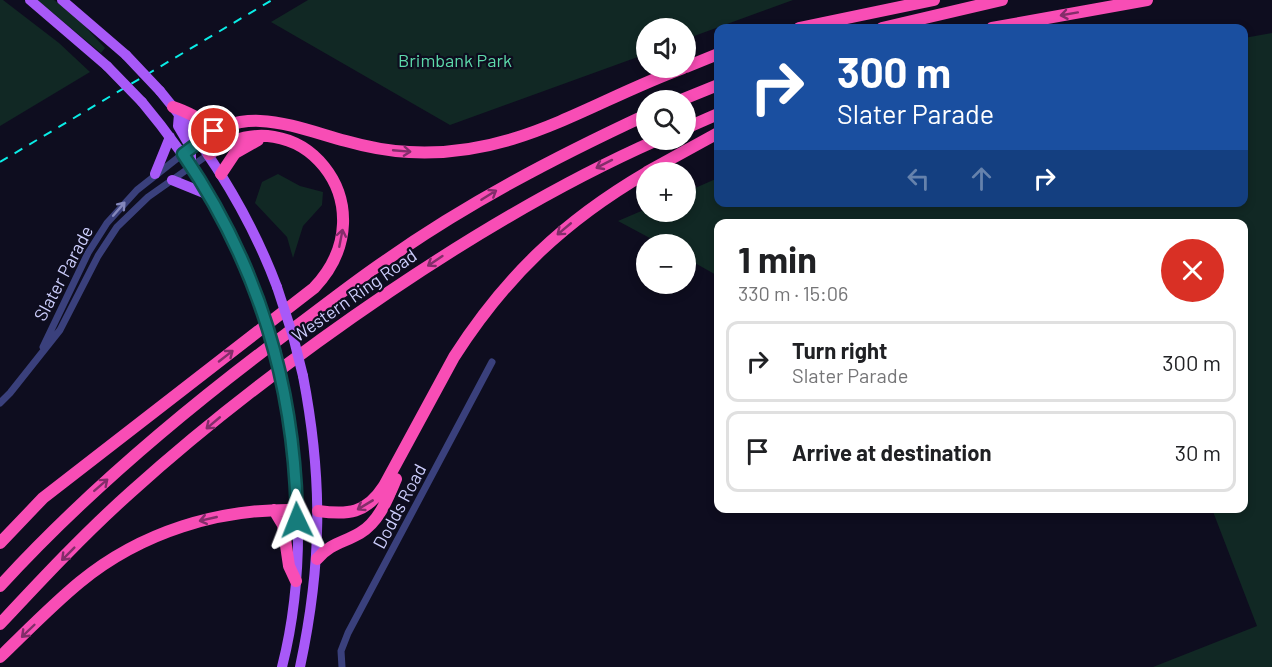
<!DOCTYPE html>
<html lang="en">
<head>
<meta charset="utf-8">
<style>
	:root { --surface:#fff; --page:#f6f6f6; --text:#202124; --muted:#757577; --line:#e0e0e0 }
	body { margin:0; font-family:Barlow,sans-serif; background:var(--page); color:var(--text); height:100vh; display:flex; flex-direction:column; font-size:22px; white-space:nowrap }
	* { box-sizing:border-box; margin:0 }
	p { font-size:20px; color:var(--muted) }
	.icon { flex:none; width:33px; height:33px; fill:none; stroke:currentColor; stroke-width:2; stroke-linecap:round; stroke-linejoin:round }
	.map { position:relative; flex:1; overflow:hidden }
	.sheet { position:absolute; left:714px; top:219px; width:534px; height:294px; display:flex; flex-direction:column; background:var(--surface); border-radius:12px; box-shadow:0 3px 9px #0003 }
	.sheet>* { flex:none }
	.guide { position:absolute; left:714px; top:24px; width:534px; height:183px; border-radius:12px; box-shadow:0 3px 9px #0003; background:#1a4fa0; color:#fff; overflow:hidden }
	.tools { position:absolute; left:636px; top:18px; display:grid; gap:12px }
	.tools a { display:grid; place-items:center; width:60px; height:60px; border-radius:50%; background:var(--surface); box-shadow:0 3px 9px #0003; font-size:30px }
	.pin { position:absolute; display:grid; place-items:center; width:51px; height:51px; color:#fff; margin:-26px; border:3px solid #fff; border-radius:50%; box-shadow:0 2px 6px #0007 }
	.me { position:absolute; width:66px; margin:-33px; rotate:358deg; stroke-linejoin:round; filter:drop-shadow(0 0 4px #0008) }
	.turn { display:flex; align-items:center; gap:21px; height:126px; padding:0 24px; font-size:27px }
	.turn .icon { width:78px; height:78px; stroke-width:2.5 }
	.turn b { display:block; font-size:42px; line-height:51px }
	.lanes { display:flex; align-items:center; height:57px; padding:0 24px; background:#0003; justify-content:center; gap:30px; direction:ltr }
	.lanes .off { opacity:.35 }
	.round { display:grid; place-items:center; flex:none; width:63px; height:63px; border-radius:32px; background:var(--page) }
	.headline { display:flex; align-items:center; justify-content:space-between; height:102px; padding:0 24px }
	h1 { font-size:36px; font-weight:700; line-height:45px }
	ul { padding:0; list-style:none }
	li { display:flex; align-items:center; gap:18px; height:81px; margin:0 12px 9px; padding:0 12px; border:3px solid var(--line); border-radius:12px }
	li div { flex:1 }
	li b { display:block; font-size:22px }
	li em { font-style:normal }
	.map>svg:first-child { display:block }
</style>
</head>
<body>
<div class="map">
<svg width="1272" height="667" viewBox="0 0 1272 667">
	<rect width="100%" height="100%" fill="#0e0d1f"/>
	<path fill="#112824" d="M 0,0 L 3,0 L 59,43 L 90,72 L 0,126 Z
		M 37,0 L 54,0 L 79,20 L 105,48 L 101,53 Z
		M 308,0 L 793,0 L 686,39 L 686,28 L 646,28 L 646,54 L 450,125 L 271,22 Z
		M 1272,33 L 1272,667 L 1153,667 L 1257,626 L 1212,509 L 1244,508 L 1244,224 L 718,224 L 718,276 L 686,258 L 686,244 L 661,244 L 618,221 L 646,209 L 646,212 L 686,212 L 686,192 L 718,178 L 718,202 L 1244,202 L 1244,38 Z
		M 278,174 L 300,186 L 323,192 L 322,205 L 303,226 L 293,258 L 287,237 L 255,203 L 262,182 Z"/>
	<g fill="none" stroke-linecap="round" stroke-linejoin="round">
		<path stroke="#3a407c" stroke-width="7" d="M 43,347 L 88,253 L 107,223 L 137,190 L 184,153
			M 0,403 L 10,393 L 60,330 L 98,256 L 117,227 L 148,197 L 209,154
			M 342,667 L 341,651 L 348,633 L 492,362"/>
		<path stroke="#a859f8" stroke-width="10" d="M 30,0 L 107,66
			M 62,0 L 126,55
			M 160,91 C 209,150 250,215 277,287
			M 142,102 C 195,165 229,225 260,301
			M 179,114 L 178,126 L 191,148 L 191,166
			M 155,174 L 170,137
			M 172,180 L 209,195
			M 282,667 C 305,577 301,481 285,390
			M 300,667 C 322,564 323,480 303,376"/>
		<path stroke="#f84db5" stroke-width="12" d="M 799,28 L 934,0
			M 882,28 L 1002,0
			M 992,28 L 1147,0
			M 686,67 L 718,54
			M 681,100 L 718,85
			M 173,107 C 190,112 204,123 221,128
			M 686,128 L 718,114
			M 200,141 C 245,103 297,128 346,141 C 367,147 388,151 409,152 C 516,158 588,103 683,68
			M 647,172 L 718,133
			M 221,174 L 235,153 L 258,140
			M 274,510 L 283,525 L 289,566 L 296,581
			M 318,511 C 348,515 366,514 384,486 L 454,357 C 506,276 564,221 646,173
			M 0,543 L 43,498 L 314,288 C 392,206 298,91 209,154
			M 317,559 C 331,543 343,543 360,533 C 379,522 388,498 396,479
			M 0,586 C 86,492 184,410 286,334 C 319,310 351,284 385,261 C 467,203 556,157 646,115
			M 0,624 C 42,579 85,533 131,492 C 212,419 299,353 389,292 C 475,234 562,182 657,140
			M 0,657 C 26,632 52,605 80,582 C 141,532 219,508 297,510"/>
		<path stroke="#0aece6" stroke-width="2" stroke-dasharray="9 8" stroke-linecap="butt" d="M 0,162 L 272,0"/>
		<path stroke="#a859f8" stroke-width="10" d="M 126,55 L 160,91
			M 107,66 L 142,102
			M 277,287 L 293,336 L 303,376
			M 260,301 L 276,350 L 285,390"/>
	</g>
	<defs><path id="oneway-shaft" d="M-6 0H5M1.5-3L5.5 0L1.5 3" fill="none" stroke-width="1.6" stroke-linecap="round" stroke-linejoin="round" transform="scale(1.5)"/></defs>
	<g stroke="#832d6a">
		<use href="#oneway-shaft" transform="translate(1069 14) rotate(170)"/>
		<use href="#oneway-shaft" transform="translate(402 151) rotate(5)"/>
		<use href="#oneway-shaft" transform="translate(604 164) rotate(153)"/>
		<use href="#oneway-shaft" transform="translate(489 195) rotate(-32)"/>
		<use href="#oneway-shaft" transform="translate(564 229) rotate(140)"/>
		<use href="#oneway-shaft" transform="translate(341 238) rotate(-79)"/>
		<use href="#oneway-shaft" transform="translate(435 261) rotate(146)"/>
		<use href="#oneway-shaft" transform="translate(226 356) rotate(-38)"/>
		<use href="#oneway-shaft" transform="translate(213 423) rotate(140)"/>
		<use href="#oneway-shaft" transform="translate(101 485) rotate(-41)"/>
		<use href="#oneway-shaft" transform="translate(365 505) rotate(149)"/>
		<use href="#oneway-shaft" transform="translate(208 519) rotate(167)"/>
		<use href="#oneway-shaft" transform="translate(68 554) rotate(135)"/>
		<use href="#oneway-shaft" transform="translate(28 631) rotate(136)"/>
	</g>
	<use stroke="#8487bc" href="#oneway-shaft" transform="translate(119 209) rotate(-49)"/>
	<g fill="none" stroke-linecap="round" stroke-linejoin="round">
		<defs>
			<path id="route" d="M 214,131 L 183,154 C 259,266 295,385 297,520"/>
		</defs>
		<use href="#route" stroke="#0e5150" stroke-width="15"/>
		<use href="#route" stroke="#167c7b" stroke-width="10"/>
	</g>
	<g text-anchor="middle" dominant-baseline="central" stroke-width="4.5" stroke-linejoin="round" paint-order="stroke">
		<g font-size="18" fill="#5dd9aa" stroke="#0e0d1f">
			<text x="455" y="60">Brimbank Park</text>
		</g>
		<g font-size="18" fill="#cdcefd" stroke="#0e0d1f">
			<text transform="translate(63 273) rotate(-62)">Slater Parade</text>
			<text transform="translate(354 295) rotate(-35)">Western Ring Road</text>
			<text transform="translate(399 506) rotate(-62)">Dodds Road</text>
		</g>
	</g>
</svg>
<div class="tools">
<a><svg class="icon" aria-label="sound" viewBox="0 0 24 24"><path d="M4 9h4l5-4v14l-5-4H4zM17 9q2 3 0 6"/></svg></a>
<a><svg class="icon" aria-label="search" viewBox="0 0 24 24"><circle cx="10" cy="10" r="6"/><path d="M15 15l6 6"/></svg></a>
<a>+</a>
<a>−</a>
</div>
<div class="pin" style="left:214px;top:131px;background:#d93025"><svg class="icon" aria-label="arrive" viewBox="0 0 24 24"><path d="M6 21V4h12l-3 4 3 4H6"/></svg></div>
<svg class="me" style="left:297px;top:520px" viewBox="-20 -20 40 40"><path d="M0-17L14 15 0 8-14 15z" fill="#167c7b" stroke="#fff" stroke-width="4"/></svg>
<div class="guide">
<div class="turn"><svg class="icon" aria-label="right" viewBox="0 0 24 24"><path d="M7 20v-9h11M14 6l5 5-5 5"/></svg><div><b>300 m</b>Slater Parade</div></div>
<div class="lanes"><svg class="icon off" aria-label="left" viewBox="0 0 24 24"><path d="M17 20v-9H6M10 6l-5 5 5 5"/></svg><svg class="icon off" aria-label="ahead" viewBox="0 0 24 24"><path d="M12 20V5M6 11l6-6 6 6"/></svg><svg class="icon" aria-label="right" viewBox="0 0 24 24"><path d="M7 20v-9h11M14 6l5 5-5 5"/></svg></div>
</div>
<section class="sheet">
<div class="headline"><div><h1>1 min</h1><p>330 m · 15:06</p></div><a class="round" style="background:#d93025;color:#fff"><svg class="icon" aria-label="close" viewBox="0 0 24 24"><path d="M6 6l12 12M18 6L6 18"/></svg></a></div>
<ul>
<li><svg class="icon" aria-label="right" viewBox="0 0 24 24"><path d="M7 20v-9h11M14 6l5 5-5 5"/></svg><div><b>Turn right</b><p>Slater Parade</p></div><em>300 m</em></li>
<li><svg class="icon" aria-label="arrive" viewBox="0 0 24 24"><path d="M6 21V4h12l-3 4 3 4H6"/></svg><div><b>Arrive at destination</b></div><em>30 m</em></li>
</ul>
</section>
</div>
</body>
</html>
